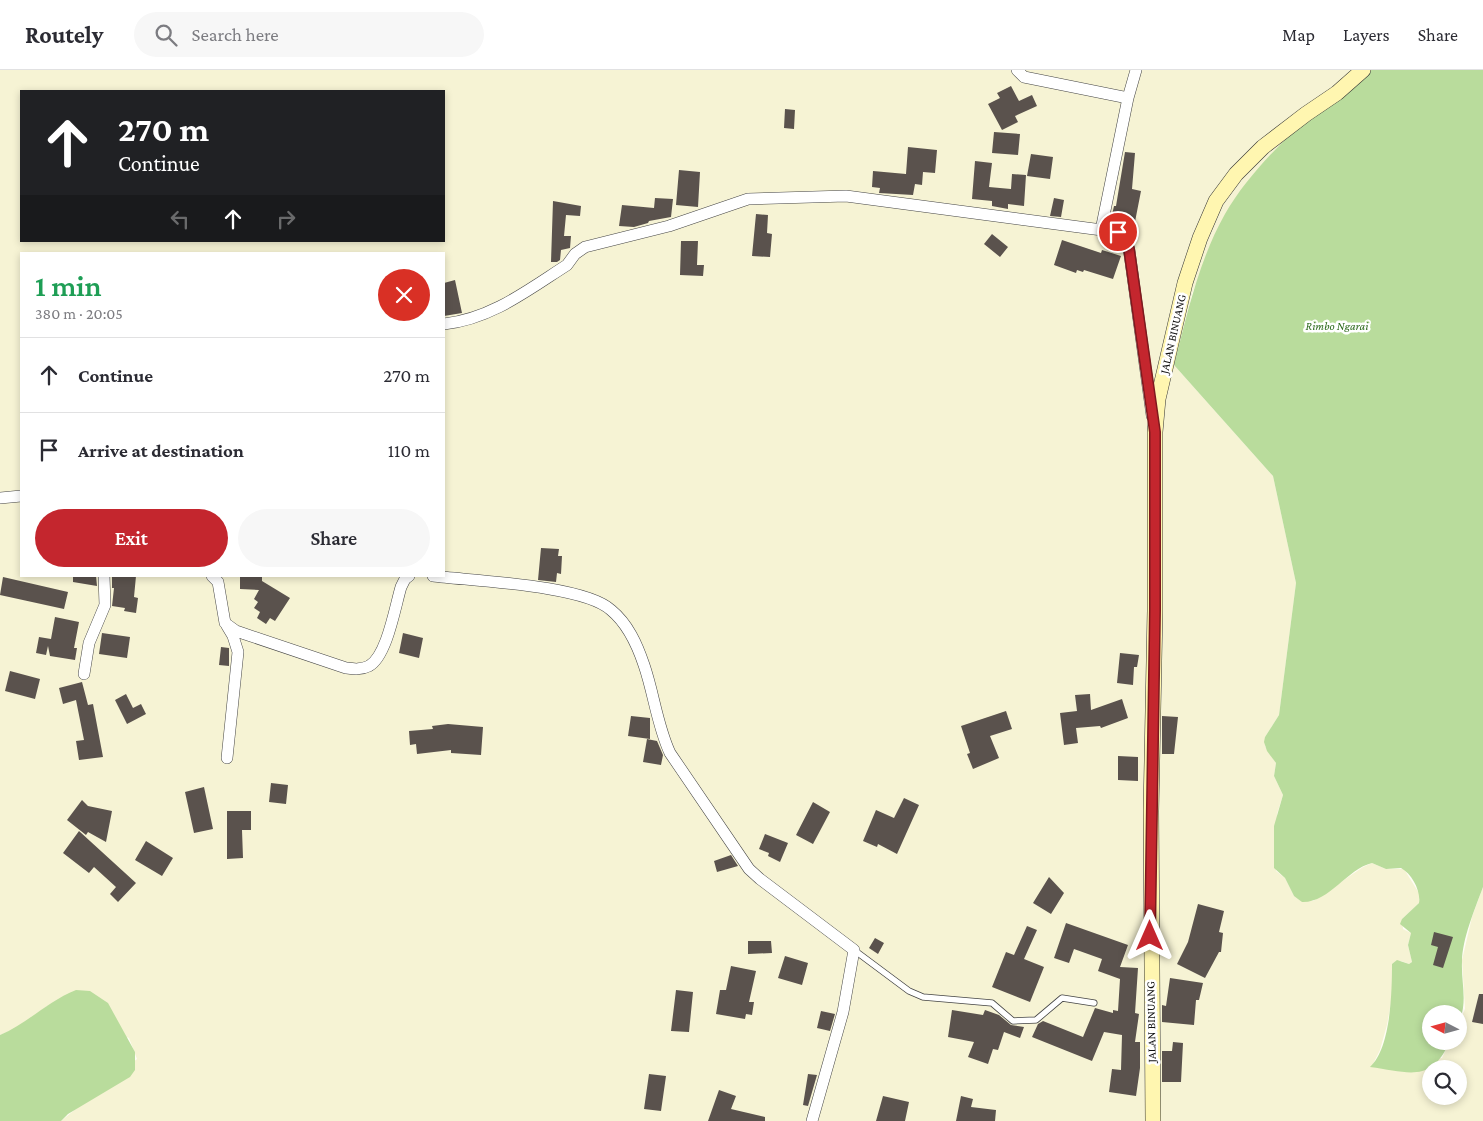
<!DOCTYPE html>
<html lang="en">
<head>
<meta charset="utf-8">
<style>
	:root { --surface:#fff; --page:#f7f7f7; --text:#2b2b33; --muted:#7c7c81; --line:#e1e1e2; --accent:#c4262e }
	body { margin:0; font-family:"Crimson Pro",serif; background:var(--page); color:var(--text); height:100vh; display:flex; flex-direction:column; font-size:19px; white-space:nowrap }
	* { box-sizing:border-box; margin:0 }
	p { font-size:16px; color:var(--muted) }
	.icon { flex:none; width:28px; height:28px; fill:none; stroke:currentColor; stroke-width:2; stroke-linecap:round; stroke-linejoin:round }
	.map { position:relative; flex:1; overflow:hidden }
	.sheet { position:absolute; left:20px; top:182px; width:425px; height:325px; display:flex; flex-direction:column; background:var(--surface); border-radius:0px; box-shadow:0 2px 8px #0003 }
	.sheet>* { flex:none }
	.top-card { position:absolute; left:20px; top:20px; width:425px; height:152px; border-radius:0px; box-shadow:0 2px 8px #0003; background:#202124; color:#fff; overflow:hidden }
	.needle { width:32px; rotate:276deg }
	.controls { position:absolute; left:1422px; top:935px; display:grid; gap:10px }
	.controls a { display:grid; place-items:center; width:45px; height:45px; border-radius:50%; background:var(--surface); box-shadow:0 2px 8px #0003; font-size:25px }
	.pin { position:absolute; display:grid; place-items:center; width:42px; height:42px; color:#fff; margin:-21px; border:2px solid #fff; border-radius:50%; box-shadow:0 1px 5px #0007 }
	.me { position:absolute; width:55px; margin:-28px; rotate:0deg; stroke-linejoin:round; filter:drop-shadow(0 0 4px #0008) }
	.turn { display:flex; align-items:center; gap:18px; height:105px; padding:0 15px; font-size:22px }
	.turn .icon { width:65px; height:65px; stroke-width:2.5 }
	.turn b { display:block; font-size:35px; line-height:42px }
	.lanes { display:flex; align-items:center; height:48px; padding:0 15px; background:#0003; justify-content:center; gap:25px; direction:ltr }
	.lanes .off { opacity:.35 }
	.round { display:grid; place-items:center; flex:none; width:52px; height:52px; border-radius:26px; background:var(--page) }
	.overview { display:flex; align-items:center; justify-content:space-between; height:85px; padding:0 15px }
	h1 { font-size:30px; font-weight:600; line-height:38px; color:#1e9e55 }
	.action { display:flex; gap:10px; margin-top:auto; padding:10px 15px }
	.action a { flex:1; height:58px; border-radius:30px; background:var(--accent); color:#fff; font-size:20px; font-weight:600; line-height:58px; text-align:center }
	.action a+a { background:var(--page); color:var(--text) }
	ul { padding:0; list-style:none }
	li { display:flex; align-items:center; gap:15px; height:75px; padding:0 15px; border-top:1px solid var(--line) }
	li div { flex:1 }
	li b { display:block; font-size:19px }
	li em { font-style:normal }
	header { display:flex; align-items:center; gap:30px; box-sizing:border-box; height:70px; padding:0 25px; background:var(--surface); border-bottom:1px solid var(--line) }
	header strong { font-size:24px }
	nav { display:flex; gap:28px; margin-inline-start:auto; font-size:18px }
	.search { width:350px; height:45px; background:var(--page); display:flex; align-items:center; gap:12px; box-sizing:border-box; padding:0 18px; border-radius:28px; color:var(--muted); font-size:19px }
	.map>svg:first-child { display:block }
</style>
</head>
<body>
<header>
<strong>Routely</strong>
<div class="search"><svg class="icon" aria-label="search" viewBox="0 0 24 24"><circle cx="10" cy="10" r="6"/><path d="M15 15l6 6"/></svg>Search here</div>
<nav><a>Map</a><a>Layers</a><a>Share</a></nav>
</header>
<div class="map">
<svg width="1483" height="1051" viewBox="0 0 1483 1051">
	<rect width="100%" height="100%" fill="#fffdf5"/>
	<path fill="#f6f3d4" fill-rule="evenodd" d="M 0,0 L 1360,0 L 1266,90 L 1214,168 L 1192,224 L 1174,295 L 1273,406 L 1296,513 L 1279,645 L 1265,667 L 1265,676 L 1276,693 L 1274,706 L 1283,725 L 1277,744 L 1276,801 L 1285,808 L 1294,826 L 1313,831 L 1363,797 L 1372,793 L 1386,799 L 1404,799 L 1419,823 L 1419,833 L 1402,849 L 1403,859 L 1411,863 L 1408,875 L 1412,892 L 1409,894 L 1401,891 L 1392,894 L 1392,927 L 1387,955 L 1380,980 L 1373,994 L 1442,988 L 1450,971 L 1459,971 L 1459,952 L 1465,939 L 1462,890 L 1472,847 L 1483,817 L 1483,1051 L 61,1051 L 137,989 L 129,968 L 47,936 L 20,957 L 0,965 ZM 21,21 L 444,21 L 444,171 L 21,171 ZM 21,184 L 444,184 L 444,506 L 21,506 ZM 1431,999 L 1459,999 L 1459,1026 L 1431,1026 Z"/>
	<path fill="#b9dc9c" d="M 1360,0 L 1483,0 L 1483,817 C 1475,839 1462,869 1462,892 C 1461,913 1468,932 1459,952 L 1459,944 L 1431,944 L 1431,971 L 1450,971 C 1431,1014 1409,1002 1370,997 C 1391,978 1392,921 1392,894 L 1397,890 L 1409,894 L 1412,892 L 1408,875 L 1411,863 L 1400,854 L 1402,849 L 1419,833 C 1421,821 1412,804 1401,798 L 1386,799 L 1372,793 C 1347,799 1329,833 1302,832 L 1294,826 L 1285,808 L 1274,798 L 1274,756 L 1283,725 L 1274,706 L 1276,693 L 1267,681 L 1264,672 L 1265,667 L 1279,645 L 1296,513 L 1273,406 L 1174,295 C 1187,244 1199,190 1225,144 C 1256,90 1314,43 1360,0 Z
		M 76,920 L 90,921 L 108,933 L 135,982 L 135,1000 L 130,1007 L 68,1044 L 61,1051 L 0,1051 L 0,965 C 28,953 48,931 76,920 Z"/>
	<path fill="#5a524d" d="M 1011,16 L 1019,31 L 1032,25 L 1037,36 L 1015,46 L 1018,52 L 1002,60 L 988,34 L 1000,28 L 997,23 Z
		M 785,39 L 795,40 L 794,59 L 784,58 Z
		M 994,62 L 1020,64 L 1018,85 L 992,83 Z
		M 908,77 L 937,80 L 935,103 L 923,102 L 922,115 L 915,114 L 913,125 L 879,123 L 880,118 L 872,117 L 873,101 L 906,104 Z
		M 1125,82 L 1135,83 L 1132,119 L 1141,121 L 1133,162 L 1118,155 L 1110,154 L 1114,136 L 1116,136 Z
		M 1031,84 L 1053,87 L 1050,109 L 1027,106 Z
		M 975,91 L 992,93 L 989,117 L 1011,119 L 1012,104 L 1026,105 L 1024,136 L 1008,134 L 1008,139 L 992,136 L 992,131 L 972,129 Z
		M 679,100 L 700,102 L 698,137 L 676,135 Z
		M 655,128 L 673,129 L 671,147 L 649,151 L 648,153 L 634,157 L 619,156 L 622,135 L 654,138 Z
		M 1054,128 L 1064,130 L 1061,147 L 1050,146 Z
		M 553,131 L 581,136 L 580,146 L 566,145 L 564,166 L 571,166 L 570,178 L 561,180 L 560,190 L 557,192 L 551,192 Z
		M 756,144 L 768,145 L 767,163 L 772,164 L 770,187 L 752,186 Z
		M 992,164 L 1008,177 L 1000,187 L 984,174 Z
		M 1062,170 L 1101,183 L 1102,180 L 1121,186 L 1113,209 L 1084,200 L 1083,202 L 1077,200 L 1076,203 L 1054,195 Z
		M 681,171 L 698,171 L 697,195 L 704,195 L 703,206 L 680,205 Z
		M 455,210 L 462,243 L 444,246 L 444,213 Z
		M 541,478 L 559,479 L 558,486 L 562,486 L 561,504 L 557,503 L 556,512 L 538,510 Z
		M 73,506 L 96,506 L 97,516 L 73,512 Z
		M 112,506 L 136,506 L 134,527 L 138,528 L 136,543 L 124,541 L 125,538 L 112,536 L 114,518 L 112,518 Z
		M 240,506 L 262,506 L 262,511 L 290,528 L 275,551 L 270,548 L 266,554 L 257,548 L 260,542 L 254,538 L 258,532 L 254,529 L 259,520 L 240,519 Z
		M 3,507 L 68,522 L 64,539 L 0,525 Z
		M 55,547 L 79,552 L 74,578 L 77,578 L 75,590 L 50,586 L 48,576 L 46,585 L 36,583 L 39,567 L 51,569 Z
		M 102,563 L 130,567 L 127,588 L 99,584 Z
		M 403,563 L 423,568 L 419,588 L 399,583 Z
		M 221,577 L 229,578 L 229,596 L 219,595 Z
		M 1120,583 L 1139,585 L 1137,597 L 1134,597 L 1133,615 L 1117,613 Z
		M 10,601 L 40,609 L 35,629 L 5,621 Z
		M 82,612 L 88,635 L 93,634 L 103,687 L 79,690 L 76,671 L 84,670 L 76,630 L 63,634 L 59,618 Z
		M 126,624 L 133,638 L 141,634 L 146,644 L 127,654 L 115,630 Z
		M 1090,624 L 1091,640 L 1122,629 L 1128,648 L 1101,658 L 1100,656 L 1076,658 L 1078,673 L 1064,675 L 1060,643 L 1077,641 L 1075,625 Z
		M 1006,641 L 1012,659 L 990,666 L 999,688 L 973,699 L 967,684 L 970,683 L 961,656 Z
		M 631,646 L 650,648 L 650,669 L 628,666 Z
		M 1162,646 L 1178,647 L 1174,684 L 1162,684 Z
		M 448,654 L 483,657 L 481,685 L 451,683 L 451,680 L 417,684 L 416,674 L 410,675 L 409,661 L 433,659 L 432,656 Z
		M 647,669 L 657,671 L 663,685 L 661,695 L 643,692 Z
		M 1118,686 L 1138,687 L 1138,711 L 1118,710 Z
		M 271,713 L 288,715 L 286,734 L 269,732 Z
		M 204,717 L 213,759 L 194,763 L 185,722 Z
		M 904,728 L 919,735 L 897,784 L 878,774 L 877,777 L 863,771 L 876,740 L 894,748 Z
		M 82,730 L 88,736 L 112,741 L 106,772 L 88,762 L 86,765 L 67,750 Z
		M 813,732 L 830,742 L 813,774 L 796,765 Z
		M 227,741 L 251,741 L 251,760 L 242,760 L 243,788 L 227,789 Z
		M 79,761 L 136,813 L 118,832 L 110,824 L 116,817 L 94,797 L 89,803 L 63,783 Z
		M 765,764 L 788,773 L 780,792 L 768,786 L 769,783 L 759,779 Z
		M 146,771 L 173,788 L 162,806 L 135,790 Z
		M 731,785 L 738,796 L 717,802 L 714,791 Z
		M 1049,807 L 1064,823 L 1051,844 L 1033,833 Z
		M 1198,834 L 1224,841 L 1219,862 L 1223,863 L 1221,882 L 1219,882 L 1205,908 L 1177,894 L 1188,872 Z
		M 1066,853 L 1128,875 L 1120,897 L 1138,898 L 1135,943 L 1139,944 L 1135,972 L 1140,972 L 1140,998 L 1136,1026 L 1109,1022 L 1112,999 L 1121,1000 L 1122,965 L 1104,962 L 1092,991 L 1032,967 L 1038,954 L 1043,951 L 1083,967 L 1095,938 L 1113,943 L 1113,940 L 1118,941 L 1120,909 L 1098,901 L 1102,889 L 1074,879 L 1069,893 L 1054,888 Z
		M 1027,856 L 1037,860 L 1024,889 L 1044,897 L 1030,932 L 992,917 L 1006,882 L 1014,885 Z
		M 1434,862 L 1453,867 L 1443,898 L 1433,895 L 1438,877 L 1431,875 Z
		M 875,868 L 884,873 L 878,884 L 869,878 Z
		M 748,871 L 771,871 L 772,883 L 748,884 Z
		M 785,886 L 808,893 L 802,915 L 778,908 Z
		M 731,896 L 756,901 L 749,932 L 754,932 L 752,945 L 746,944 L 745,949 L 716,944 L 720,920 L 726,920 Z
		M 1170,908 L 1203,913 L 1199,930 L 1196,930 L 1194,955 L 1162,952 L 1162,935 L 1166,936 Z
		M 676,920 L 693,922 L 689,962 L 671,961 Z
		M 1479,924 L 1483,924 L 1483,954 L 1472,952 Z
		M 952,940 L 983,945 L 985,940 L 999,945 L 1011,955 L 1024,957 L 1020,968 L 1004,962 L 998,980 L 993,979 L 988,994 L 968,987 L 974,972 L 948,967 Z
		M 821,941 L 835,944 L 830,961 L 817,958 Z
		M 1173,972 L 1183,973 L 1181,1012 L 1162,1012 L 1162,981 L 1172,981 Z
		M 649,1004 L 666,1006 L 661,1041 L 644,1039 Z
		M 808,1004 L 817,1005 L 808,1036 L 803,1035 Z
		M 719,1020 L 736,1026 L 731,1039 L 765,1047 L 765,1051 L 708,1051 Z
		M 883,1026 L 909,1032 L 905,1051 L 876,1051 Z
		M 961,1026 L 973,1029 L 971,1037 L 996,1040 L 995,1051 L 956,1051 Z"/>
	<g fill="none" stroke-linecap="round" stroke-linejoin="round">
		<defs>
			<path id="lane" d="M 854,880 L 909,921 L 923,927 L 992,933 L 1013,951 L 1036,950 L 1062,928 L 1094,933"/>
			<path id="street" d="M 1017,0 L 1024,7 L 1128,28
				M 1101,160 L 1128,28 L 1136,0
				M 444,254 C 491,249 528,220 567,195 L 575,184 L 585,177 L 669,156 L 748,129 L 846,126 L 1117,162 L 1125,168 L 1129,179 L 1152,346
				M 0,428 L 21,426
				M 212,506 L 218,512 L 225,553 L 236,561 L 346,598 C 354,599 361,600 369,596 C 387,586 395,537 401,517 L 405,509 L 409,506
				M 433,506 C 473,511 584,515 611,540 C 628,554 637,574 644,595 C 654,624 657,655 670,683 L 749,799 L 760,809 L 854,880 L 843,942 L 812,1051
				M 227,556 L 233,566 L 238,582 L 227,688
				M 84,604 L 89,573 L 105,535 L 104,506"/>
			<path id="secondary" d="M 1153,1051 L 1151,741 L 1155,541 L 1155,362 L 1158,329 L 1185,213 L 1200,168 L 1216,131 L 1236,104 L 1263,77 L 1306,44 L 1337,23 L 1363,0"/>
		</defs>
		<use href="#lane" stroke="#444" stroke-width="7"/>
		<use href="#street" stroke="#444" stroke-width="12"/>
		<use href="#secondary" stroke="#333" stroke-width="16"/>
		<use href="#lane" stroke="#fff" stroke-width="5.5"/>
		<use href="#street" stroke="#fff" stroke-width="11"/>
		<use href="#secondary" stroke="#fff6b0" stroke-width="15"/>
	</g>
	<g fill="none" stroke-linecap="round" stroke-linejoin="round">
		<defs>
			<path id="route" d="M 1118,162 L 1125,168 L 1129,179 L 1155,362 L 1155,540 L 1150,866"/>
		</defs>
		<use href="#route" stroke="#7f191e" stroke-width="12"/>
		<use href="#route" stroke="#c4262e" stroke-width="9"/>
	</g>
	<g text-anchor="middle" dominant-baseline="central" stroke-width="5" stroke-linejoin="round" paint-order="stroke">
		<g font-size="12" font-style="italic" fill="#2f6b1f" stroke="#fff">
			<text x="1337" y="256">Rimbo Ngarai</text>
		</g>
		<g font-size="12" fill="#111" stroke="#fff">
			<text transform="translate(1173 264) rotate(-77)">JALAN BINUANG</text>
			<text transform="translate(1151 952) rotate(-91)">JALAN BINUANG</text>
		</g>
	</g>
</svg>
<div class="controls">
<a><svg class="needle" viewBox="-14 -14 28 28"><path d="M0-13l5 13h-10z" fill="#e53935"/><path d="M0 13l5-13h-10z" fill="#7c7c81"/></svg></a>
<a><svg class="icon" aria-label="search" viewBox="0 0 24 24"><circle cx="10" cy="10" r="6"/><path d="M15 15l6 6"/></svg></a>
</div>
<div class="pin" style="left:1118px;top:162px;background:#d93025"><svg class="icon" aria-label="arrive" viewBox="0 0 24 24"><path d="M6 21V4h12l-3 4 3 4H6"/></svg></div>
<svg class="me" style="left:1150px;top:866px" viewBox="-20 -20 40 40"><path d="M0-17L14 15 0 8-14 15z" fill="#c4262e" stroke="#fff" stroke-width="4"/></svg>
<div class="top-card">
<div class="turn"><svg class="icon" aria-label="ahead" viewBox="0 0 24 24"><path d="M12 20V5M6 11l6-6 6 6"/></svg><div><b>270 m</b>Continue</div></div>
<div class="lanes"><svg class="icon off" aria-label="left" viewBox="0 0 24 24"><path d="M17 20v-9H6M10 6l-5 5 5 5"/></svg><svg class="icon" aria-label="ahead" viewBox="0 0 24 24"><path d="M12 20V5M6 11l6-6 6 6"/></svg><svg class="icon off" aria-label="right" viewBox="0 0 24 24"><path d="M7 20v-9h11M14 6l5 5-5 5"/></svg></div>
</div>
<section class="sheet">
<div class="overview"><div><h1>1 min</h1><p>380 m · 20:05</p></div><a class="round" style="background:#d93025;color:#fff"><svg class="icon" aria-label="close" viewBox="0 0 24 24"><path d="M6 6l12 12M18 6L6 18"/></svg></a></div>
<ul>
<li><svg class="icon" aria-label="ahead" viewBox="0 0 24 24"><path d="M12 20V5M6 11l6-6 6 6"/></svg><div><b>Continue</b></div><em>270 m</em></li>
<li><svg class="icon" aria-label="arrive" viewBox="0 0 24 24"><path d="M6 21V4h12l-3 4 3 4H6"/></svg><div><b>Arrive at destination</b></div><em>110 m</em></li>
</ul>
<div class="action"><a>Exit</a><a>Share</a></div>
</section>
</div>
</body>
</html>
